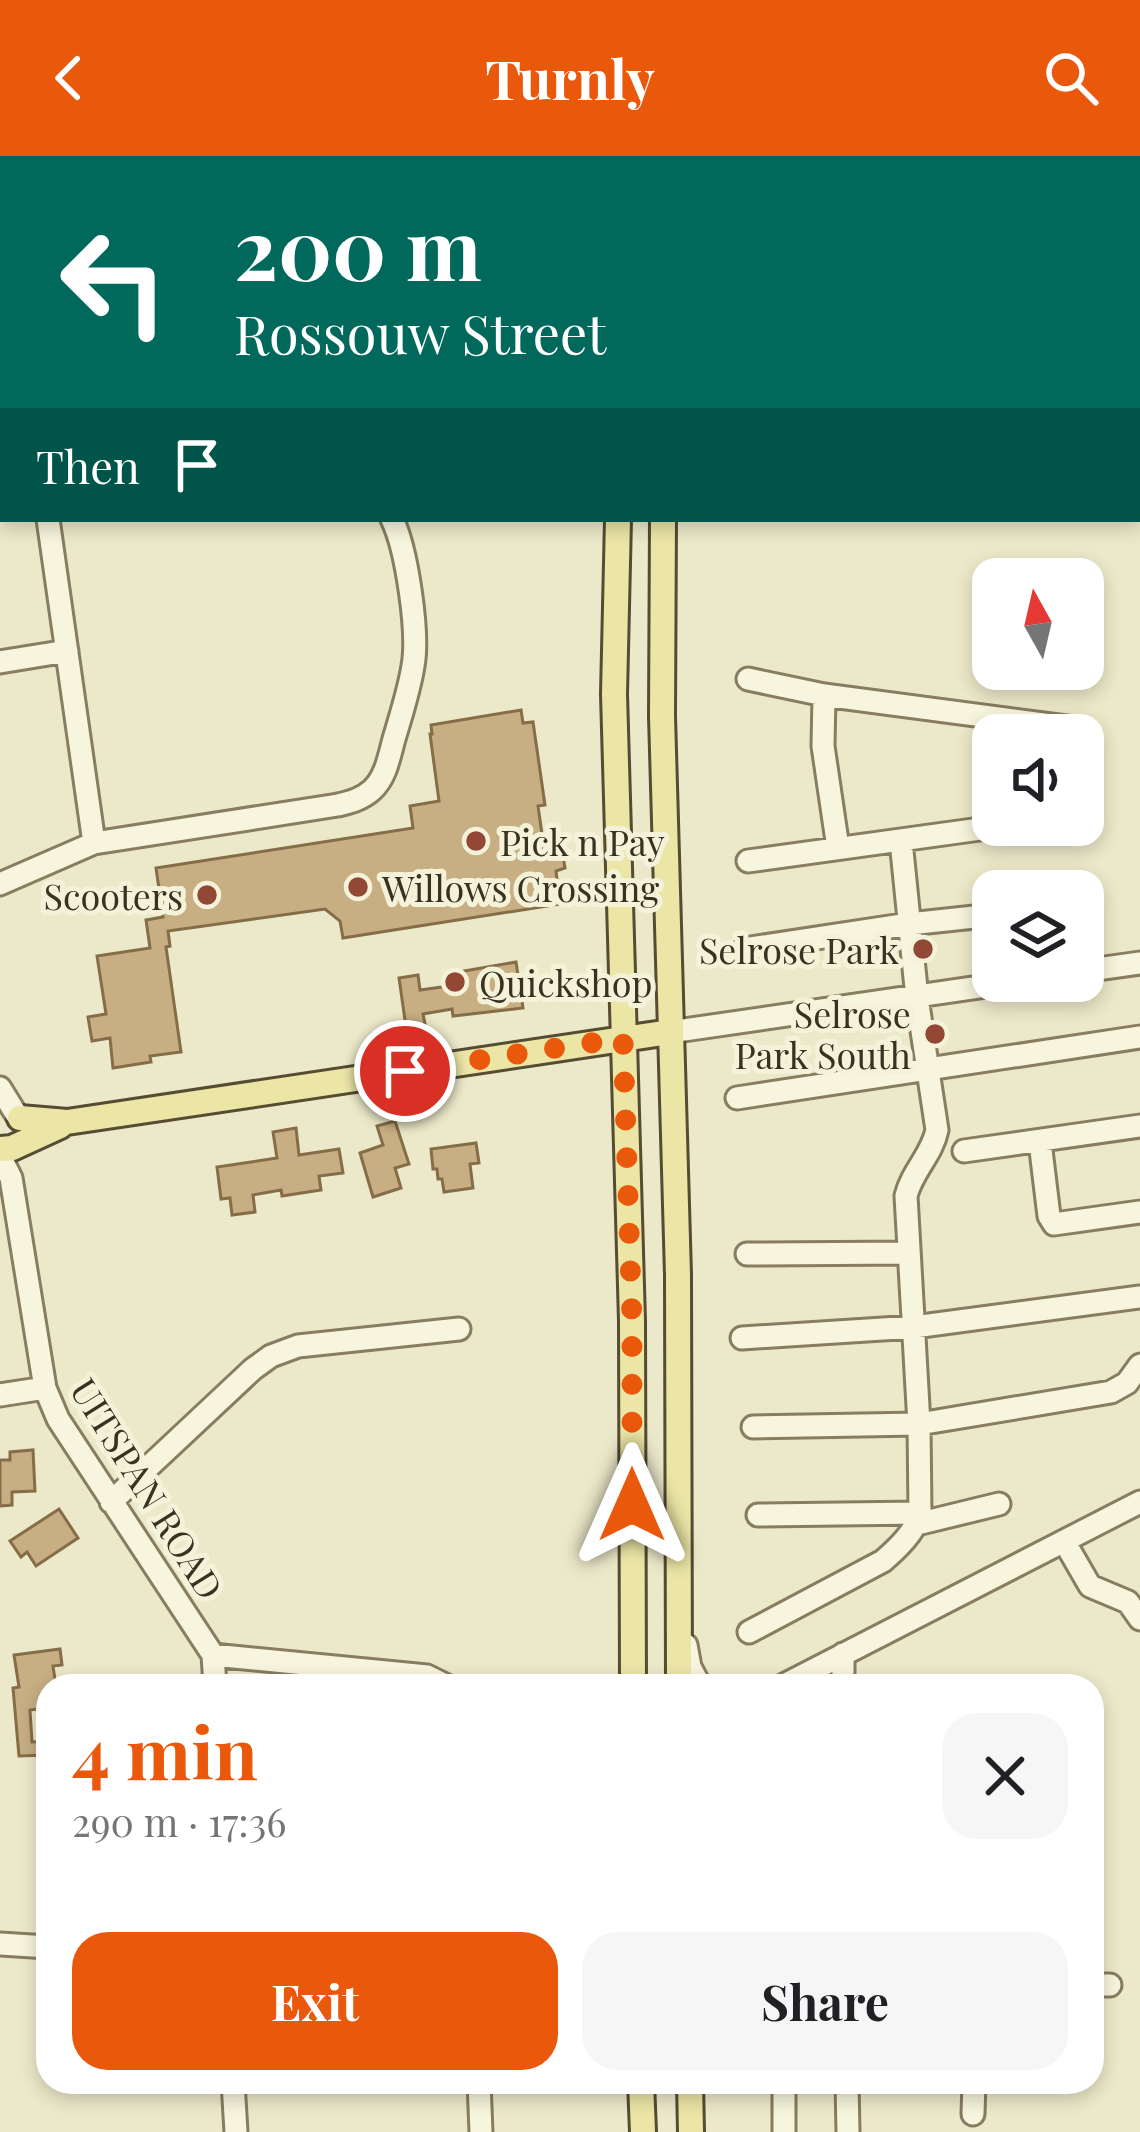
<!DOCTYPE html>
<html lang="en">
<head>
<meta charset="utf-8">
<style>
	:root { --surface:#fff; --page:#f6f6f6; --text:#202124; --muted:#757577; --accent:#ea580c }
	body { margin:0; font-family:"Playfair Display",serif; background:var(--page); color:var(--text); height:100vh; display:flex; flex-direction:column; font-size:45px; white-space:nowrap }
	* { box-sizing:border-box; margin:0 }
	p { font-size:39px; color:var(--muted) }
	.icon { flex:none; width:66px; height:66px; fill:none; stroke:currentColor; stroke-width:2; stroke-linecap:round; stroke-linejoin:round }
	.map { position:relative; flex:1; overflow:hidden }
	.panel { position:absolute; left:36px; top:1518px; width:1068px; height:420px; display:flex; flex-direction:column; background:var(--surface); border-radius:36px; box-shadow:0 6px 18px #0003 }
	.panel>* { flex:none }
	.banner { position:absolute; left:0px; top:0px; width:1140px; height:366px; box-shadow:0 6px 18px #0003; background:#00695c; color:#fff; overflow:hidden }
	.needle { width:78px; rotate:352deg }
	.buttons { position:absolute; left:972px; top:402px; display:grid; gap:24px }
	.buttons a { display:grid; place-items:center; width:132px; height:132px; border-radius:24px; background:var(--surface); box-shadow:0 6px 18px #0003; font-size:60px }
	.pin { position:absolute; display:grid; place-items:center; width:102px; height:102px; color:#fff; margin:-51px; border:6px solid #fff; border-radius:50%; box-shadow:0 3px 12px #0007 }
	.me { position:absolute; width:132px; margin:-66px; rotate:0deg; stroke-linejoin:round; filter:drop-shadow(0 0 9px #0008) }
	.turn { display:flex; align-items:center; gap:42px; height:252px; padding:0 36px; font-size:54px }
	.turn .icon { width:156px; height:156px; stroke-width:2.5 }
	.turn b { display:block; font-size:84px; line-height:102px }
	.then { display:flex; align-items:center; height:114px; padding:0 36px; background:#0003; gap:24px; font-size:45px }
	.round { display:grid; place-items:center; flex:none; width:126px; height:126px; border-radius:36px; background:var(--page) }
	.summary { display:flex; align-items:center; justify-content:space-between; height:204px; padding:0 36px }
	h1 { font-size:72px; font-weight:700; line-height:90px; color:var(--accent) }
	.cta { display:flex; gap:24px; margin-top:auto; padding:24px 36px }
	.cta a { flex:1; height:138px; border-radius:36px; background:var(--accent); color:#fff; font-size:48px; font-weight:700; line-height:138px; text-align:center }
	.cta a+a { background:var(--page); color:var(--text) }
	header { display:flex; justify-content:space-between; align-items:center; height:156px; padding:0 36px; background:var(--accent); color:#fff; font-size:54px; font-weight:700 }
	.map>svg:first-child { display:block }
</style>
</head>
<body>
<header><svg class="icon" aria-label="back" viewBox="0 0 24 24"><path d="M15 5l-7 7 7 7"/></svg>Turnly<svg class="icon" aria-label="search" viewBox="0 0 24 24"><circle cx="10" cy="10" r="6"/><path d="M15 15l6 6"/></svg></header>
<div class="map">
<svg width="1140" height="1976" viewBox="0 0 1140 1976">
	<rect width="100%" height="100%" fill="#ece9ca"/>
	<path fill="#c7ae83" stroke="#856d47" stroke-width="3" d="M 521,554 L 523,567 L 533,566 L 545,649 L 538,650 L 544,692 L 561,689 L 565,712 L 556,715 L 560,748 L 343,782 L 340,765 L 325,753 L 168,775 L 170,790 L 166,791 L 181,896 L 150,900 L 151,906 L 113,912 L 110,882 L 92,885 L 88,861 L 106,858 L 97,800 L 150,792 L 146,764 L 163,761 L 156,712 L 413,672 L 410,650 L 439,645 L 430,578 L 432,578 L 431,569 Z
		M 516,806 L 523,852 L 453,860 L 452,853 L 423,858 L 425,868 L 406,871 L 399,822 L 418,819 L 420,834 L 449,830 L 447,818 Z
		M 395,965 L 409,1008 L 395,1012 L 401,1032 L 373,1041 L 360,997 L 383,989 L 377,970 Z
		M 296,972 L 299,999 L 339,993 L 343,1017 L 319,1020 L 321,1034 L 282,1040 L 281,1034 L 253,1039 L 255,1056 L 232,1059 L 230,1042 L 221,1043 L 217,1011 L 277,1002 L 273,976 Z
		M 476,987 L 479,1007 L 470,1008 L 473,1032 L 444,1036 L 442,1023 L 438,1023 L 437,1013 L 433,1013 L 431,993 Z
		M 33,1294 L 35,1335 L 12,1336 L 12,1349 L 0,1350 L 0,1304 L 10,1304 L 10,1296 Z
		M 59,1353 L 78,1382 L 36,1410 L 27,1396 L 21,1401 L 10,1385 Z
		M 60,1493 L 62,1509 L 53,1510 L 56,1530 L 48,1530 L 48,1552 L 30,1554 L 32,1586 L 48,1585 L 48,1599 L 19,1600 L 13,1532 L 19,1531 L 14,1499 Z"/>
	<g fill="none" stroke-linecap="round" stroke-linejoin="round">
		<defs>
			<path id="minor" d="M 239,0 L 240,3
				M 122,3 L 137,0
				M 0,28 L 3,28
				M 0,273 L 3,273
				M 48,363 L 94,687
				M 0,506 L 67,495
				M 748,523 L 824,539 L 1074,572 L 1083,576 L 1086,581 L 1083,598
				M 824,539 L 823,590 L 838,692
				M 748,705 L 1009,669
				M 0,728 L 94,687 L 338,649 C 351,646 362,643 372,634 C 386,621 389,601 394,583 C 401,559 409,535 413,510 C 419,477 407,394 392,363
				M 744,793 L 909,768 L 993,759
				M 1083,815 L 1140,807
				M 670,876 L 1020,825
				M 0,932 L 16,958
				M 737,942 L 1140,881
				M 1040,986 L 1049,1060 L 1054,1068 L 1140,1056
				M 964,995 L 1140,970
				M 0,1000 L 11,1022 L 45,1232 L 58,1263 L 213,1499 L 215,1530
				M 747,1098 L 909,1097
				M 742,1182 L 914,1171 L 1140,1141
				M 0,1239 L 45,1232
				M 753,1271 L 919,1268 L 1111,1236 L 1127,1227 L 1140,1209
				M 111,1346 L 253,1213 L 271,1200 L 298,1190 L 459,1173
				M 758,1359 L 920,1357
				M 917,1368 L 999,1348
				M 1064,1385 L 1090,1430 L 1128,1446 L 1140,1463
				M 749,1476 L 883,1405 C 898,1392 915,1376 920,1357 L 919,1268 L 906,1040 C 912,1015 932,999 937,974 L 917,842 L 901,685
				M 686,1489 L 690,1511 L 700,1530
				M 843,1498 L 843,1530
				M 213,1499 L 427,1520 L 447,1530
				M 782,1530 L 1140,1346
				M 0,1788 L 48,1791
				M 1092,1829 L 1110,1829
				M 233,1926 L 236,1976
				M 479,1926 L 481,1976
				M 847,1926 L 848,1976
				M 973,1958 L 974,1926
				M 784,1976 L 784,1926"/>
			<path id="major" d="M 653,3 L 653,0
				M 696,3 L 697,0
				M 618,363 L 614,538 L 632,1165 L 633,1530
				M 663,363 L 662,560 L 678,1119 L 679,1530
				M 20,962 L 67,966 L 670,876
				M 0,993 L 12,992 L 60,970
				M 641,1926 L 643,1976
				M 690,1926 L 691,1976"/>
		</defs>
		<use href="#minor" stroke="#877d60" stroke-width="27"/>
		<use href="#major" stroke="#564b33" stroke-width="30"/>
		<use href="#minor" stroke="#f7f5dd" stroke-width="21"/>
		<use href="#major" stroke="#ebe5a6" stroke-width="24"/>
	</g>
	<g fill="none" stroke-linecap="round" stroke-linejoin="round">
		<path stroke="#ea580c" stroke-width="21" stroke-dasharray="0 37.8" d="M 405,915 L 623,882 L 632,1165 L 632,1349"/>
	</g>
	<g fill="#924834" stroke="#f4f2d9" stroke-width="4.5">
		<circle cx="476" cy="685" r="12"/>
		<circle cx="358" cy="731" r="12"/>
		<circle cx="207" cy="739" r="12"/>
		<circle cx="923" cy="793" r="12"/>
		<circle cx="455" cy="826" r="12"/>
		<circle cx="935" cy="878" r="12"/>
	</g>
	<g text-anchor="middle" dominant-baseline="central" stroke-width="10" stroke-linejoin="round" paint-order="stroke">
		<g font-size="36" fill="#393222" stroke="#f4f2d9" text-anchor="start">
			<text x="500" y="685">Pick n Pay</text>
			<text x="382" y="731">Willows Crossing</text>
			<text x="183" y="739" text-anchor="end">Scooters</text>
			<text x="899" y="793" text-anchor="end">Selrose Park</text>
			<text x="479" y="826">Quickshop</text>
			<text x="911" y="857" text-anchor="end">Selrose<tspan x="911" dy="41">Park South</tspan></text>
		</g>
		<g font-size="36" fill="#393222" stroke="#f4f2d9">
			<text transform="translate(148 1332) rotate(58)">UITSPAN ROAD</text>
		</g>
	</g>
</svg>
<div class="buttons">
<a><svg class="needle" viewBox="-14 -14 28 28"><path d="M0-13l5 13h-10z" fill="#e53935"/><path d="M0 13l5-13h-10z" fill="#757577"/></svg></a>
<a><svg class="icon" aria-label="sound" viewBox="0 0 24 24"><path d="M4 9h4l5-4v14l-5-4H4zM17 9q2 3 0 6"/></svg></a>
<a><svg class="icon" aria-label="layers" viewBox="0 0 24 24"><path d="M12 4l9 5-9 5-9-5zM3 14l9 5 9-5"/></svg></a>
</div>
<div class="pin" style="left:405px;top:915px;background:#d93025"><svg class="icon" aria-label="arrive" viewBox="0 0 24 24"><path d="M6 21V4h12l-3 4 3 4H6"/></svg></div>
<svg class="me" style="left:632px;top:1349px" viewBox="-20 -20 40 40"><path d="M0-17L14 15 0 8-14 15z" fill="#ea580c" stroke="#fff" stroke-width="4"/></svg>
<div class="banner">
<div class="turn"><svg class="icon" aria-label="left" viewBox="0 0 24 24"><path d="M17 20v-9H6M10 6l-5 5 5 5"/></svg><div><b>200 m</b>Rossouw Street</div></div>
<div class="then">Then<svg class="icon" aria-label="arrive" viewBox="0 0 24 24"><path d="M6 21V4h12l-3 4 3 4H6"/></svg></div>
</div>
<section class="panel">
<div class="summary"><div><h1>4 min</h1><p>290 m · 17:36</p></div><a class="round"><svg class="icon" aria-label="close" viewBox="0 0 24 24"><path d="M6 6l12 12M18 6L6 18"/></svg></a></div>
<div class="cta"><a>Exit</a><a>Share</a></div>
</section>
</div>
</body>
</html>
